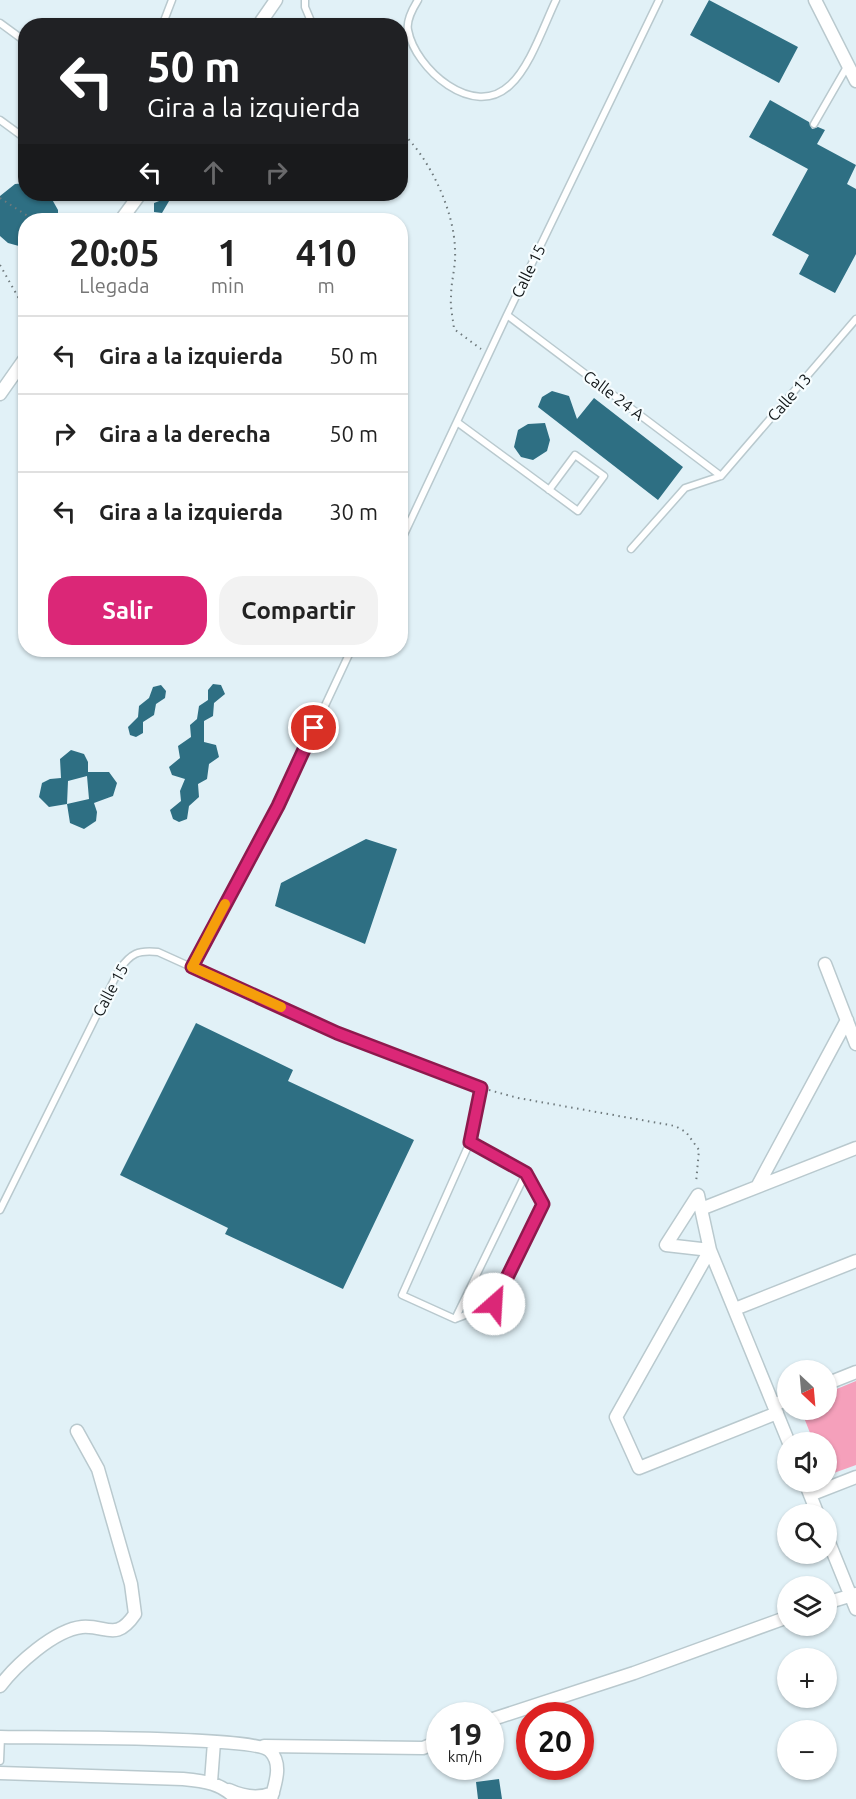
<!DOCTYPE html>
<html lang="es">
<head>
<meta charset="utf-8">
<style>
	:root { --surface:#fff; --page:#f2f2f2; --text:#222; --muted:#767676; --line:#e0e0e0; --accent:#db2777 }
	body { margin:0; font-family:Ubuntu,sans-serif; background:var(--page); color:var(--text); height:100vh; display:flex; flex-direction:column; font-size:22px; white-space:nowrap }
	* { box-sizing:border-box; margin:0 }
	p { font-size:20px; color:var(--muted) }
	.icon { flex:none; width:33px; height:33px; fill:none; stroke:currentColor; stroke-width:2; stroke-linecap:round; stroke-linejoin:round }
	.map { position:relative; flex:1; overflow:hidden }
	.panel { position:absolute; left:18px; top:213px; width:390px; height:444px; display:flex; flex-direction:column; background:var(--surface); border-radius:24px; box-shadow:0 2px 4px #0004 }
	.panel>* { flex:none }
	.top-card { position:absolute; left:18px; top:18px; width:390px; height:183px; border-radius:24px; box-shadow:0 2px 4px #0004; background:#202124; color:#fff; overflow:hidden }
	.needle { width:39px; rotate:154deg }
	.tools { position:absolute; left:777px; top:1360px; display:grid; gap:12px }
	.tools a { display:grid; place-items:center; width:60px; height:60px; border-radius:50%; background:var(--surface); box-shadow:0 2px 4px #0004; font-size:30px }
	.speed { position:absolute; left:426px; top:1702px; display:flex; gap:12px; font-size:30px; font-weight:700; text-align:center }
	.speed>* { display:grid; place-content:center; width:78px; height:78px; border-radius:50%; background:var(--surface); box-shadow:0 2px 4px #0004; line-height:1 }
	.speed small { font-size:15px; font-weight:400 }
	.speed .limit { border:9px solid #d22; background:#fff; color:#111 }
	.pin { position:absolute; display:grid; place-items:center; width:51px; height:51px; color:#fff; margin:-26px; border:3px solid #fff; border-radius:50%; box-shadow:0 2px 6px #0007 }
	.me { position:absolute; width:66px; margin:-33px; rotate:26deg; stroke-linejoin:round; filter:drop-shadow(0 0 4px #0008) }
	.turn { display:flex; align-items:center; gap:21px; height:126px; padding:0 30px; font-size:27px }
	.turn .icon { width:78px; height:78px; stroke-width:2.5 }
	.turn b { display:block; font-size:42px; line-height:51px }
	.lanes { display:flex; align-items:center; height:57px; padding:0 30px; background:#0003; justify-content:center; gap:30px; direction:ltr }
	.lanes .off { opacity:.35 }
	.eta { display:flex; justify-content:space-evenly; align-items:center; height:102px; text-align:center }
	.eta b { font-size:36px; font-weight:600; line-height:42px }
	.action { display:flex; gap:12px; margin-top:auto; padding:12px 30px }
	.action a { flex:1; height:69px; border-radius:24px; background:var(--accent); color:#fff; font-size:24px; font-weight:600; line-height:69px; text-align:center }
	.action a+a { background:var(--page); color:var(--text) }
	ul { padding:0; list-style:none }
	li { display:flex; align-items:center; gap:18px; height:78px; padding:0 30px; border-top:2px solid var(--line) }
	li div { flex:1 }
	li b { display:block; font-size:22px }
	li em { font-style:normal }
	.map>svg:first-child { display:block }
</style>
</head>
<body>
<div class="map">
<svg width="856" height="1799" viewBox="0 0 856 1799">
	<rect width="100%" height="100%" fill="#e1f1f7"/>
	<path fill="#f5a0bb" d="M 856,1381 L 856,1465 L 831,1474 L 827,1473 L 826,1443 L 814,1443 L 801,1410 L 826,1410 L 827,1393 Z"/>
	<path fill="#2e6f83" d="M 709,0 L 798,47 L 779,83 L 690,35 Z
		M 770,100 L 809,122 L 812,129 L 818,127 L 825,130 L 817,144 L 856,165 L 847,184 L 856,189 L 856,254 L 835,293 L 799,274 L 809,255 L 772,235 L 808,169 L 749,137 Z
		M 26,183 L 26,194 L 49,194 L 58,210 L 58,220 L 26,220 L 26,248 L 8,243 L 0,236 L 0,196 L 15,184 Z
		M 172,196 L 162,213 L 154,212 L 154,203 Z
		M 552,391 L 569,396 L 577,419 L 594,398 L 683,467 L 658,500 L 538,407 L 542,397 Z
		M 545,423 L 550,440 L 547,451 L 533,460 L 521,457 L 514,447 L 518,430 L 528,424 Z
		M 213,684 L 221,685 L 225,694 L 214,703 L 213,716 L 204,721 L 204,742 L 216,745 L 219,757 L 209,764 L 207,779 L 198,784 L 199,797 L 189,806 L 187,819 L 179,822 L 173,819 L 170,810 L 181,801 L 180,791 L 185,779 L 172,775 L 169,767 L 180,758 L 178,746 L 191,737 L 190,725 L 197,719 L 199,706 L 208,700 L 208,690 Z
		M 161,685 L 166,691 L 165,698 L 156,704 L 154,715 L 143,722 L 143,733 L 136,737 L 130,735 L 128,727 L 138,717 L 139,706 L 149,698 L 153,687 Z
		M 71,750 L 84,754 L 88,762 L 88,772 L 109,772 L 117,783 L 113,796 L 94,803 L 97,812 L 96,821 L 84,829 L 70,823 L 67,804 L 89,799 L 87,776 L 68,781 L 67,804 L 49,807 L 39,797 L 42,783 L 50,779 L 61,778 L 60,759 Z
		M 366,839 L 397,849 L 365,944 L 275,906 L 281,883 Z
		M 196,1023 L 293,1070 L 288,1081 L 414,1140 L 343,1289 L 225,1234 L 228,1228 L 120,1175 Z
		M 499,1779 L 502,1799 L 478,1799 L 476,1782 Z"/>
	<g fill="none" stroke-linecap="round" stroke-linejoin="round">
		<defs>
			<path id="service" d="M 305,0 L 305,7 L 313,26
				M 418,0 C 413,8 406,20 408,30 C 415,69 474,120 510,85 C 530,67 544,25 556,0
				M 0,23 L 26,42
				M 162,26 L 172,0
				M 0,120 L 26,139
				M 814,124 L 848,65
				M 507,315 L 721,476
				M 457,422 L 578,511 L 604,476 L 575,455 L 549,490
				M 721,476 L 856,319
				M 400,543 L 507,315 L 659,0
				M 631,549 L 685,488 L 721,476
				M 192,967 L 278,806 L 351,650
				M 0,1210 L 119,970 C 131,953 138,950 158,952 L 337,1033 L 481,1087 L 470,1142 L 402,1295 L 455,1319 L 494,1304 L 543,1204 L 526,1173 L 470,1142
				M 455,1319 L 526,1173
				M 0,1761 L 1,1737"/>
			<path id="minor" d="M 815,0 L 856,81
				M 258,26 L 276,0
				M 121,220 L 140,194
				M 0,394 L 26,357
				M 825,964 L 856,1044
				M 757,1187 L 847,1020
				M 698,1195 L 710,1250 L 789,1443
				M 698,1195 L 666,1245 L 710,1250
				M 701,1209 L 856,1148
				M 710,1250 L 616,1417 L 639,1468 L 777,1413
				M 735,1309 L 856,1261
				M 826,1384 L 856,1372
				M 774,1405 L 788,1399
				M 805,1482 L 818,1515
				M 810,1495 L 856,1477
				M 826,1535 L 856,1609
				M 826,1603 L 856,1594
				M 0,1686 C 16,1665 54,1630 82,1627 C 107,1625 116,1642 135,1614 L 131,1584 L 98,1469 L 77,1431
				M 490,1720 L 634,1673 L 788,1617
				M 0,1737 C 36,1738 255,1736 270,1751 C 283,1764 275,1784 271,1799
				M 264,1746 L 423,1748 L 440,1741
				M 0,1773 L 183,1779 C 204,1781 222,1783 236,1799
				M 211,1782 L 214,1742
				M 229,1790 C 244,1797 258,1799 273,1793"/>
		</defs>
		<use href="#service" stroke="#b9c9ce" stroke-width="9"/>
		<use href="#minor" stroke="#b9c9ce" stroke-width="15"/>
		<path stroke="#6f7a7d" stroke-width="2" stroke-dasharray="1.5 4.5" stroke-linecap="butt" d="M 400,131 C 429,156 455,212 455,251 C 456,266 451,281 451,297 C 450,307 453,318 454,329 L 481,349
			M 0,198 L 34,220
			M 0,265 L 26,311
			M 489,1090 L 518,1098 L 675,1126 L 686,1132 L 699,1150 L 696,1183"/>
		<use href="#service" stroke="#fff" stroke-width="6"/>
		<use href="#minor" stroke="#fff" stroke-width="12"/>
	</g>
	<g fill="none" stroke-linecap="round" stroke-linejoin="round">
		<defs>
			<path id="route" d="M 314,728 L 278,806 L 192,967 L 337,1033 L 481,1088 L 470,1142 L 526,1173 L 543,1204 L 494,1304"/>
		</defs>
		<use href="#route" stroke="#8e194d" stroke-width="15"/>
		<use href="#route" stroke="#db2777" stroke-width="10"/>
		<path stroke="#f59e0b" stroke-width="10" d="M 225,904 L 192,967 L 281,1007"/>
	</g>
	<g text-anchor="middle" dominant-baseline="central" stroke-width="4.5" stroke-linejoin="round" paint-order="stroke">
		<g font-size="16" fill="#101517" stroke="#f6fdff">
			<text transform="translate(528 271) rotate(-64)">Calle 15</text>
			<text transform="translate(614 395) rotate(37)">Calle 24 A</text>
			<text transform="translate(789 397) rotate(-49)">Calle 13</text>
			<text transform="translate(110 990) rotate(-62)">Calle 15</text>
		</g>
	</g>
</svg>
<div class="tools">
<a><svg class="needle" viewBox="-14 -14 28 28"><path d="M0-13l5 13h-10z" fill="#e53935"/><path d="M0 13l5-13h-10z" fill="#767676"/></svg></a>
<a><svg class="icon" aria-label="sound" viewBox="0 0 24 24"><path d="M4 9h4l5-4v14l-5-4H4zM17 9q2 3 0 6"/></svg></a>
<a><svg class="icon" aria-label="search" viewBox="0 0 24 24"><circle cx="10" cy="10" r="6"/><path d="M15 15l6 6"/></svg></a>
<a><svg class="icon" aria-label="layers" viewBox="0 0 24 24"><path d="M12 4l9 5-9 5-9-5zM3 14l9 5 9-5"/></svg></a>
<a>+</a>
<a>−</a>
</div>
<div class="speed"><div>19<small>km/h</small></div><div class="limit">20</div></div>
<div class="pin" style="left:314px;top:728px;background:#d93025"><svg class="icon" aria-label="arrive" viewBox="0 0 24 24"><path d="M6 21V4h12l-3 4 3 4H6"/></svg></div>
<svg class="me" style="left:494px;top:1304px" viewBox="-20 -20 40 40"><circle r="19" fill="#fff"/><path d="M0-13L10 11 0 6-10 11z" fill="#db2777"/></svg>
<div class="top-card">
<div class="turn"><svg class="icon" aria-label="left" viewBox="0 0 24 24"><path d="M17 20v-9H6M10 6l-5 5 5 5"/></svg><div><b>50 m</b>Gira a la izquierda</div></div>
<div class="lanes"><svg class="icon" aria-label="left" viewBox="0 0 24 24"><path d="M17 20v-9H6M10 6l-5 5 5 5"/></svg><svg class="icon off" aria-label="ahead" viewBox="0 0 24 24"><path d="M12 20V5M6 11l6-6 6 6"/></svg><svg class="icon off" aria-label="right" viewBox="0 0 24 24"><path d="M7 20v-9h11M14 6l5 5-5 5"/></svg></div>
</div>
<section class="panel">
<div class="eta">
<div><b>20:05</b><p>Llegada</p></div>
<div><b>1</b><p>min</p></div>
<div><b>410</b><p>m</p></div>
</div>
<ul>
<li><svg class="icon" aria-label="left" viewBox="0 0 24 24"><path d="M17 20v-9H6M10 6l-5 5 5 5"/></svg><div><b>Gira a la izquierda</b></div><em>50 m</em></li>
<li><svg class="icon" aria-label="right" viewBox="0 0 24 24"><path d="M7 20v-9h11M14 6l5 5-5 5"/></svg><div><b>Gira a la derecha</b></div><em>50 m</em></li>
<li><svg class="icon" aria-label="left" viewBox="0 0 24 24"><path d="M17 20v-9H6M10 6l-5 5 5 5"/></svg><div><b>Gira a la izquierda</b></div><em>30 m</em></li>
</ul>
<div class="action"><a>Salir</a><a>Compartir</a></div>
</section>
</div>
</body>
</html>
